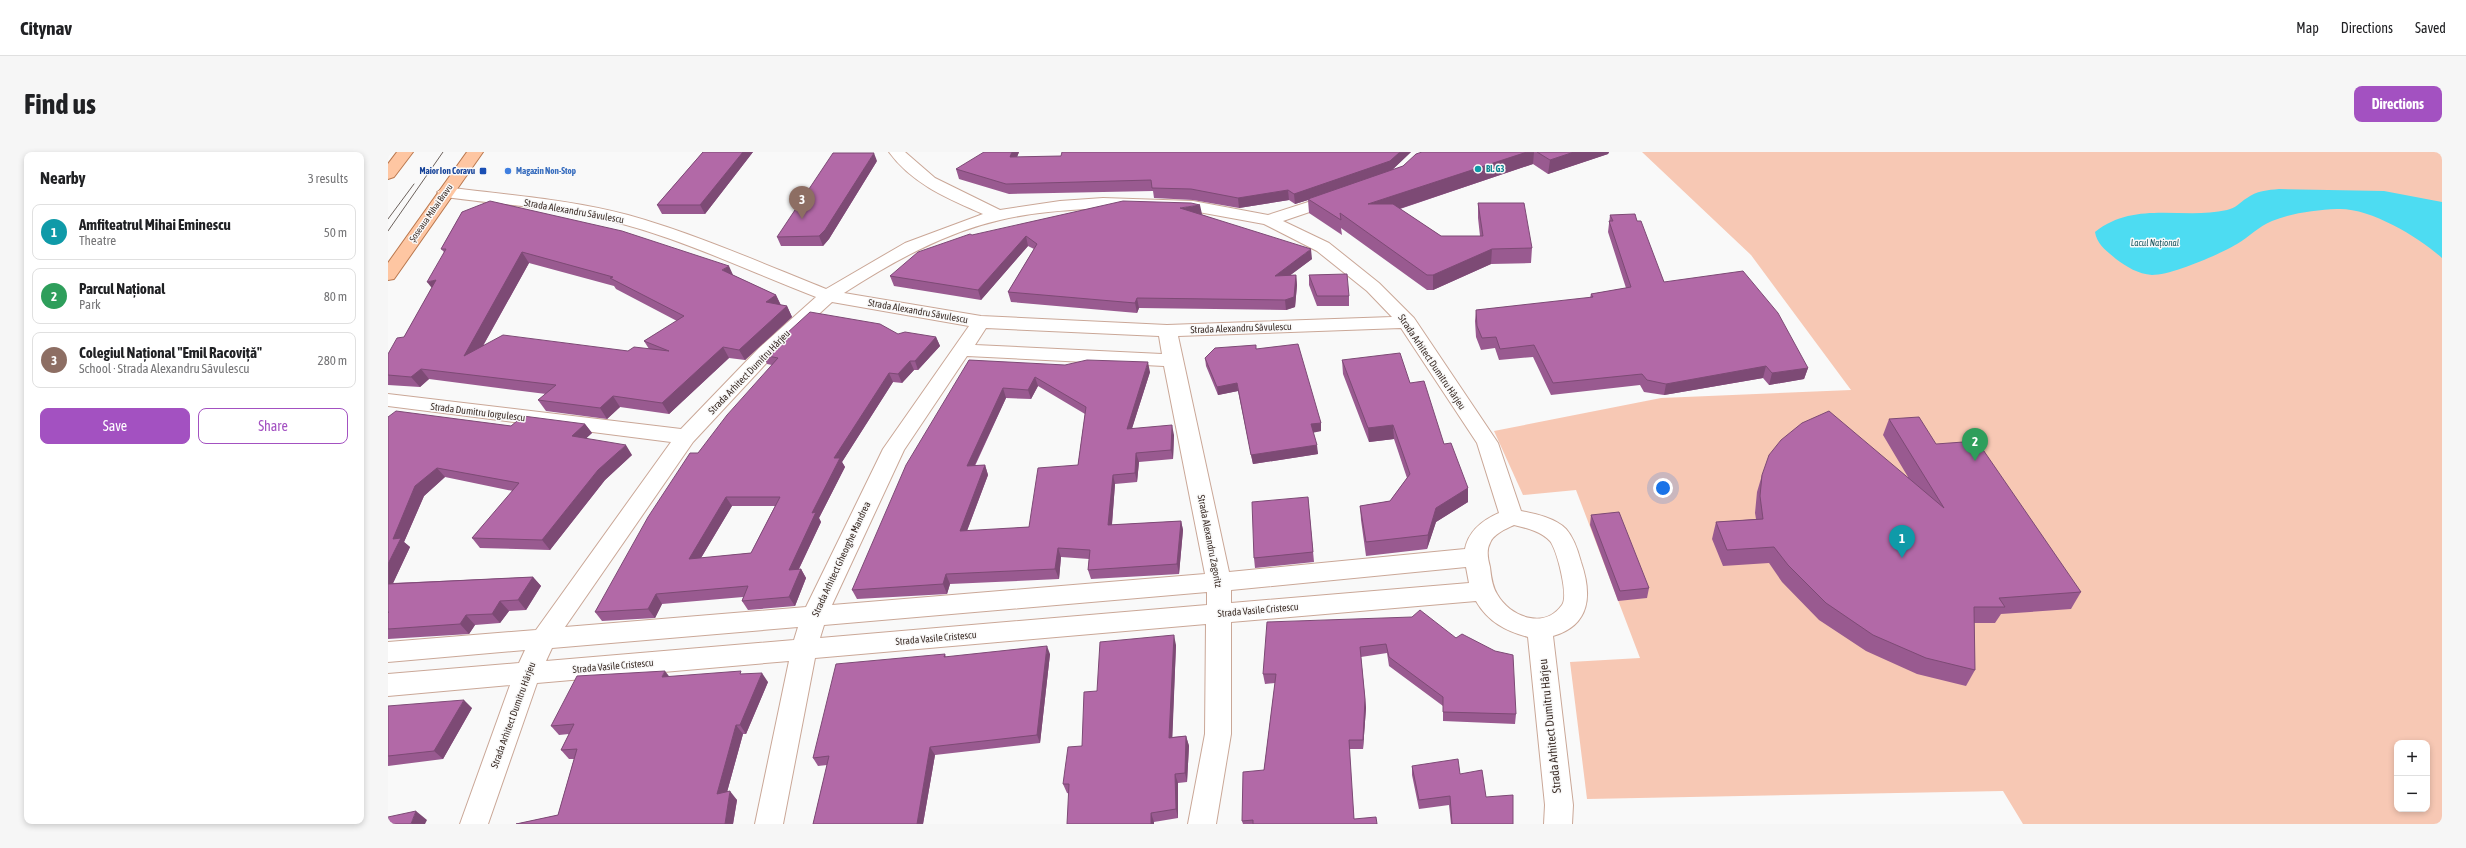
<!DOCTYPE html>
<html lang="en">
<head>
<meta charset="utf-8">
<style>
	body { margin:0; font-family:"Asap Condensed",sans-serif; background:#f6f6f6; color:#202124 }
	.controls { position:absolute; right:12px; bottom:12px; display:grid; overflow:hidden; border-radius:8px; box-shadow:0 2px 6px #0003 }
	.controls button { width:36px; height:36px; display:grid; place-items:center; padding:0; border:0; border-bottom:1px solid #e0e0e0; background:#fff; color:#202124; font:20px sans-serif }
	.you { position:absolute; left:1275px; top:336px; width:14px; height:14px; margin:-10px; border:3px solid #fff; border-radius:50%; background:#1a73e8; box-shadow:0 0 0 6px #1a73e833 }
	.badge { display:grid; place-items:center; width:26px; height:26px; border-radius:50%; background:#a351c1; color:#fff; font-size:13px; font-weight:700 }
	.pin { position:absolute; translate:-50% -33px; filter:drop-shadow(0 1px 2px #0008) }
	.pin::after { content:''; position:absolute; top:21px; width:14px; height:12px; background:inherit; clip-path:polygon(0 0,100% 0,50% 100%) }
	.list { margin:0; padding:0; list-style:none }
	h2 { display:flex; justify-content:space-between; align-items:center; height:52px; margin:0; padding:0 16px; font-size:17px }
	h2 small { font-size:13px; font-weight:400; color:#757577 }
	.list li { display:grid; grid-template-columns:26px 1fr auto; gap:12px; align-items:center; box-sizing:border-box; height:56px; margin:0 8px 8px; padding:0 8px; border:1px solid #e0e0e0; border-radius:8px }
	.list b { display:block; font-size:15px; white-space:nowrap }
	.list p { margin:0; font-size:13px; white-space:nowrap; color:#757577 }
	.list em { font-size:13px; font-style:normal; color:#757577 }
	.actions { display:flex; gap:8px; padding:12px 16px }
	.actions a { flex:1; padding:9px 0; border:1px solid #a351c1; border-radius:8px; text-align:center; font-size:14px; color:#a351c1 }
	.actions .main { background:#a351c1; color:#fff }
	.map { position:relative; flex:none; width:2054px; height:672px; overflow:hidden; border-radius:8px }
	header { display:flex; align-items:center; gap:24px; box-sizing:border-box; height:56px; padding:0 20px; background:#fff; border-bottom:1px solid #e0e0e0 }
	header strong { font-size:19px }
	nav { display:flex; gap:22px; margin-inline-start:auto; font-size:14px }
	.intro { display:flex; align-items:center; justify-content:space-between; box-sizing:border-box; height:96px; padding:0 24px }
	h1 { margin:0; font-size:28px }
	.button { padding:10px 18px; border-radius:8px; background:#a351c1; color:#fff; font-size:14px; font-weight:700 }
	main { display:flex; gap:24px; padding:0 24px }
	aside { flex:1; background:#fff; border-radius:8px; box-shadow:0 2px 6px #0003 }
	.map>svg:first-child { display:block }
</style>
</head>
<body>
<header>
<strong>Citynav</strong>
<nav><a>Map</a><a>Directions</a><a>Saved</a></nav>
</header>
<div class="intro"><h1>Find us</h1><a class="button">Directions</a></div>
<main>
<aside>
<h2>Nearby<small>3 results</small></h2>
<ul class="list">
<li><span class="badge" style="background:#0f9aa8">1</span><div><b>Amfiteatrul Mihai Eminescu</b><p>Theatre</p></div><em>50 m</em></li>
<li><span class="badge" style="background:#2e9e5b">2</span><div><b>Parcul Național</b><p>Park</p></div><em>80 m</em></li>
<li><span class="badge" style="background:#8d6e63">3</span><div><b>Colegiul Național &quot;Emil Racoviță&quot;</b><p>School · Strada Alexandru Săvulescu</p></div><em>280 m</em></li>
</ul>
<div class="actions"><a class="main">Save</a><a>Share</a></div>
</aside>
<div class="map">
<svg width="2054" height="672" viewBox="0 0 2054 672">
	<rect width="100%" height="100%" fill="#f9f9f9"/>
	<path fill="#f7c8b4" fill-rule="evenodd" d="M 1254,0 L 2054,0 L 2054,672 L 1635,672 L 1615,639 L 1199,647 L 1182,510 L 1252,506 L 1188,338 L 1135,343 L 1106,279 L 1273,246 L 1463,238 L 1363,103 ZM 2009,591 L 2039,591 L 2039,657 L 2009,657 Z"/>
	<path fill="#4ddcf2" d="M 1891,37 L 1996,39 L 2054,50 L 2054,106 C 2031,85 1981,55 1949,57 C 1928,58 1903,61 1884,69 C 1871,74 1861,85 1849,92 C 1830,103 1784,123 1764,123 C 1750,122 1739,115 1728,107 C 1719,99 1709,93 1707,80 C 1747,48 1795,68 1839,58 C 1848,56 1851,51 1859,46 C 1868,39 1880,38 1891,37 Z"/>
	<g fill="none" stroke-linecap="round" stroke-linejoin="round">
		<defs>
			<path id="minor" d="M 501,0 L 517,0 L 547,26 L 612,58 L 672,49 L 715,46 L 805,49 L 880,63 L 942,43 L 954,43 L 956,46 L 954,49 L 895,69 L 941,91 L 991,131 L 1026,166 L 1110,291 L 1133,359 C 1148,362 1167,366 1178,377 C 1186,386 1190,399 1193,410 C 1204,442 1203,473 1165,484 L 1185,653 L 1184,672 L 1156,672 L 1157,653 L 1140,485 C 1118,479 1100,470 1088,449 L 843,470 L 843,582 L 828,672 L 800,672 L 817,582 L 818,472 L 427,506 L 395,672 L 367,672 L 401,509 L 149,531 L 100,672 L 72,672 L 122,533 L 0,544 L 0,522 L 131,511 L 137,498 L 0,510 L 0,490 L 148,478 L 283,290 L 0,254 L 0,242 L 293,277 L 371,196 L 428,145 C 363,120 299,89 231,71 C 175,56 115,53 57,45 L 49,40 L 57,35 C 117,43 181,47 240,63 C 308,82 373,111 438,137 L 517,91 L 595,62 C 561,47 524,32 501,0 ZM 715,56 L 805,59 L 876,72 L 929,99 L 979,139 L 1004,165 L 779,173 L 593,164 L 456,141 C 504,110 556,81 612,68 C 645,60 681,58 715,56 ZM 444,150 L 581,174 L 495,297 L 418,455 L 177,475 L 305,290 L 385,204 ZM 598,176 L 771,184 L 774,202 L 587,193 ZM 1013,176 L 1089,291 L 1111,361 C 1095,368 1081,378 1077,397 L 841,420 L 790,184 ZM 579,204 L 776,214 L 817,422 L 444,453 L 516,298 ZM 1126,373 C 1138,376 1153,379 1162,389 C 1169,398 1181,444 1174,453 C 1156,478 1122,465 1109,442 C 1104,434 1103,424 1102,415 C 1100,408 1098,398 1102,391 C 1105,382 1118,377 1126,373 ZM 1078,415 L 1081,431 L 843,451 L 843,438 ZM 819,440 L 819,453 L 432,486 L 436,473 ZM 410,475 L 406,488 L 158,509 L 164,496 Z"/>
			<path id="major" d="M 9,0 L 25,0 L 6,25 L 0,27 L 0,12 Z
				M 79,0 L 95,0 L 6,127 L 0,128 L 0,111 Z"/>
		</defs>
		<use href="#minor" stroke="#caa797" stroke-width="2"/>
		<use href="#major" stroke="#ba784f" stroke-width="2"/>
		<use href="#minor" fill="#fff" fill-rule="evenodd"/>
		<use href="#major" fill="#fec6a2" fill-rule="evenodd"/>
		<path stroke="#6b615c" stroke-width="1" d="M 0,67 L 26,32
			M 0,79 L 55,0"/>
	</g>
	<path fill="#995a90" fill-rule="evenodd" d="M 315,0 L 365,0 L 317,62 L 274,62 L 269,53 Z
		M 631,0 L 629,5 L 1023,0 L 1004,18 L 1015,14 L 1034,0 L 1221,0 L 1220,2 L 1160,22 L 1145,12 L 1012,57 L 1053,84 L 1092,84 L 1090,66 L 1090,51 L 1144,96 L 1143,111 L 1103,112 L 1045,138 L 1039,138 L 953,76 L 954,83 L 921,61 L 920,48 L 907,52 L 901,48 L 851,56 L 805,48 L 766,46 L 765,39 L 621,42 L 571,27 L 568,17 Z
		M 489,9 L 441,87 L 435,94 L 393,94 L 389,85 Z
		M 74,60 L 345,123 L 388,143 L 393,153 L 399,154 L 404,165 L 357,208 L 341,206 L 281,262 L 232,255 L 219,267 L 158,259 L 150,248 L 158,242 L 41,227 L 32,235 L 0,233 L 0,202 L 16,185 L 44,136 L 56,100 L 53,97 ZM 141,111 L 226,134 L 228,137 L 289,169 L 256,189 L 261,197 L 240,199 L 95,194 Z
		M 813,62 L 924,107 L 902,123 L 908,123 L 909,133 L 907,155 L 898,158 L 751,156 L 749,161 L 623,150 L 620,140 L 646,97 L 640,94 L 593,148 L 506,134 L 502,124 L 584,83 L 814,62 Z
		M 1222,63 L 1249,69 L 1276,130 L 1420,216 L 1416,227 L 1381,233 L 1375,226 L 1276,243 L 1256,240 L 1252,233 L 1163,243 L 1145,205 L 1111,208 L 1107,196 L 1093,198 L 1088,185 L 1087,169 L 1088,158 L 1202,146 L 1203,142 L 1238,136 L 1220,80 Z
		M 921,123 L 961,144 L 961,154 L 929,154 L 921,133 Z
		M 510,182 L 548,185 L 552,194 L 530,218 L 526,218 L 514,231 L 505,230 L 454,310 L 457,315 L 431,366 L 433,370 L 411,417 L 413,417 L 418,426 L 407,454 L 360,458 L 354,449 L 355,445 L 274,452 L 267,466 L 214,469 L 207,460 L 310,301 L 384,213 L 379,212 L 375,203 ZM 344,354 L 387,354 L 363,401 L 313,406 Z
		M 868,197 L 933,271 L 933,279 L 925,280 L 930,302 L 865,312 L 850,239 L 830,243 L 818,214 L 817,206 Z
		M 581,208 L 762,220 L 744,276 L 786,283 L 785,307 L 751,310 L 749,330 L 727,332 L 724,373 L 793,369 L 795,378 L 791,422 L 703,427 L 700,418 L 701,407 L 673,405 L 671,427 L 562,432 L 559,442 L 469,447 L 464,438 ZM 650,234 L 697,262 L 690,313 L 641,375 L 579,379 L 600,323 L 597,313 L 587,314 L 618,246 L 643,247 Z
		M 954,208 L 1022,231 L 1080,336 L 1080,350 L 1048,370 L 1039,397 L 978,404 L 973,368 L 972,354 L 1002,349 L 1019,326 L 1006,287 L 981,290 L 955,222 Z
		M 0,265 L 123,274 L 197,272 L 204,281 L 198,286 L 244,303 L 217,328 L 162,398 L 92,396 L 84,386 L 125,339 L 57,325 L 36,344 L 16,390 L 22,395 L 5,431 L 145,425 L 153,434 L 138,458 L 121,459 L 112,471 L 87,473 L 81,482 L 0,487 Z
		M 1501,267 L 1548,292 L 1693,440 L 1683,457 L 1613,462 L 1607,471 L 1586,471 L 1587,518 L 1578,534 L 1529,522 L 1478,499 L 1431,468 L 1394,430 L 1381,411 L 1335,414 L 1324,387 L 1328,370 L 1368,367 L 1367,361 L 1369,340 L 1374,323 L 1520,325 L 1495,283 Z
		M 920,345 L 926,410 L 867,416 L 866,406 Z
		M 1203,363 L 1261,436 L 1259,446 L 1230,449 L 1202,373 Z
		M 1024,465 L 1128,562 L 1127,572 L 1055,569 L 1055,554 L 1001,514 L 999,501 L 973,505 L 978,556 L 975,597 L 961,597 L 966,667 L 989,672 L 855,672 L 854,669 L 876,618 L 887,531 L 877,532 L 875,522 Z
		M 788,493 L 784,585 L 798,584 L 801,594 L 799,630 L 790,631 L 790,666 L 766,670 L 679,641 L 675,632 L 694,594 L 709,539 Z
		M 557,502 L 558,505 L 662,502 L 652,591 L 547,603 L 535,672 L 425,672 L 439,613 L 430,614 L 425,606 Z
		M 354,522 L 380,530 L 358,582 L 355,582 L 339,640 L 349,648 L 345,672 L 128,672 L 170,663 L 186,607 L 181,607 L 173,598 L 181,582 L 171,583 L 163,574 L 281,525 Z
		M 0,554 L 84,556 L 55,607 L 0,614 Z
		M 1024,614 L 1098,645 L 1125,672 L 1063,672 L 1061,653 L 1031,657 L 1024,623 Z"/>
	<path fill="#7d4a75" d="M 355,0 L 365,0 L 317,62 L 312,53 Z
		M 624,0 L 631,0 L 625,15 L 622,5 Z
		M 1012,0 L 1023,0 L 1002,20 L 920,47 L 920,48 L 907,52 L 906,42 Z
		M 1139,0 L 1146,0 L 1145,12 L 981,67 L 980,52 Z
		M 1186,0 L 1221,0 L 1220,2 L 1160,22 L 1162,8 Z
		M 486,1 L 489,9 L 441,87 L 435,94 L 431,84 Z
		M 900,38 L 901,48 L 851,56 L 850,46 Z
		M 812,53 L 814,62 L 794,65 L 792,56 Z
		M 638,84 L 640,94 L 593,148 L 590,138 Z
		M 923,97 L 924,107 L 888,134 L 887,124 Z
		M 1104,97 L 1103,112 L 1045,138 L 1045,123 Z
		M 134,100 L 141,111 L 83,215 L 76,204 Z
		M 341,114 L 346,125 L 334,118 Z
		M 908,123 L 909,133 L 907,155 L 898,158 L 897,148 Z
		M 48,128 L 47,140 L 39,130 Z
		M 388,143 L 393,154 L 378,150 Z
		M 749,146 L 751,156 L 749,161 L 747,151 Z
		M 399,154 L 404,165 L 357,208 L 351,198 Z
		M 548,185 L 552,194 L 530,218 L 527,209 Z
		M 335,195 L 341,206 L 281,262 L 274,251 Z
		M 522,209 L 526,218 L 514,231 L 510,222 Z
		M 760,210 L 762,220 L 741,286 L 739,277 Z
		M 1378,214 L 1375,226 L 1276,243 L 1278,232 Z
		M 1420,216 L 1416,227 L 1381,233 L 1384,221 Z
		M 33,217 L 41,227 L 32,235 L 23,225 Z
		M 501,221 L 505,230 L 454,310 L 457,315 L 431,366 L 433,370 L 406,427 L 401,418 L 446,306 Z
		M 647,225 L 650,234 L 643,247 L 640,238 Z
		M 849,231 L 850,239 L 830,243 L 829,235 Z
		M 615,236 L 618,246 L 582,323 L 579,314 Z
		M 225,244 L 232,255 L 219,267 L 212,256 Z
		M 933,271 L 933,279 L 924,281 L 923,272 Z
		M 197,272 L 204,281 L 190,294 L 184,284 Z
		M 784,273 L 786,283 L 785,307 L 783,298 Z
		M 1005,273 L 1006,287 L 981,290 L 980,276 Z
		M 238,293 L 244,303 L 217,328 L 162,398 L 154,388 L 210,318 Z
		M 929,293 L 930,302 L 865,312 L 863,303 Z
		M 748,301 L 751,310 L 749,330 L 747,321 Z
		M 597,313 L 600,323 L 575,389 L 572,379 Z
		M 49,316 L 57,325 L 36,344 L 16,390 L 22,395 L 0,442 L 0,412 L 5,387 L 27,334 Z
		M 725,323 L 727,332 L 723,383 L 720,373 Z
		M 1080,336 L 1080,350 L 1048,370 L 1039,397 L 1040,383 L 1048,356 Z
		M 338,345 L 344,354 L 307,416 L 301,407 Z
		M 793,369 L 795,378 L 791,422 L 789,412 Z
		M 670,396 L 673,405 L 671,427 L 667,417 Z
		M 413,417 L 418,426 L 407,454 L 401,445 Z
		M 558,422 L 562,432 L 559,442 L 555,432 Z
		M 145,425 L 153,434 L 138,458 L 130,448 Z
		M 268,442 L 274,452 L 267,466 L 260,457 Z
		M 112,449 L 121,459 L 112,471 L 104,462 Z
		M 78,463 L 87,473 L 81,482 L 72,472 Z
		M 786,483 L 788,493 L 784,595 L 781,586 Z
		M 659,494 L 662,502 L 652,591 L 649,583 Z
		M 277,519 L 284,528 L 274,525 Z
		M 374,521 L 380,530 L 358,582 L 352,573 Z
		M 977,547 L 978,556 L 975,597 L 975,588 Z
		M 76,548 L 84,556 L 55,607 L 46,599 Z
		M 348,573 L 355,582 L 336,651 L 329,642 Z
		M 798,584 L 801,594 L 799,630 L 797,621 Z
		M 542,595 L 547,603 L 535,672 L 529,672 Z
		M 787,622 L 790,631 L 790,666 L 788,657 Z
		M 342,639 L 349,648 L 345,672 L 337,672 Z
		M 28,659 L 39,668 L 37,672 L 23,672 Z
		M 763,661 L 766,670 L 766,672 L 763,672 Z"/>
	<path fill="#b269a7" stroke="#7d4a75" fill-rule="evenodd" d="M 315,0 L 355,0 L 312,53 L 269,53 Z
		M 596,0 L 624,0 L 622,5 L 673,4 L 674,0 L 1012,0 L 1002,9 L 906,42 L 900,38 L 850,46 L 803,37 L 764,36 L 763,28 L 618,32 L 568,17 Z
		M 1034,0 L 1139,0 L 980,52 L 1005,52 L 1053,84 L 1095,84 L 1090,51 L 1136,51 L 1144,96 L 1104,97 L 1045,123 L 1039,123 L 952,61 L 953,68 L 920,47 L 1015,14 L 1028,2 Z
		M 1149,0 L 1186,0 L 1162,8 Z
		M 445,1 L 486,1 L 437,78 L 431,84 L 389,85 Z
		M 102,49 L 234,79 L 341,114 L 334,118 L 388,143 L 378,150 L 399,154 L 351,198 L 335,195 L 274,251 L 225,244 L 212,256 L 150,248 L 168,233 L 33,217 L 23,225 L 0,223 L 0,202 L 9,186 L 16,185 L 48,128 L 39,130 L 58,97 L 53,97 L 74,60 ZM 134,100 L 225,125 L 222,126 L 296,164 L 256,189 L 281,199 L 246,195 L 240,199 L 115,183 L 76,204 Z
		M 735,49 L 803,51 L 812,53 L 792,56 L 923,97 L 887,124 L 908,123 L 906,145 L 897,148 L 749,146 L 747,151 L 620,140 L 649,92 L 638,84 L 590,138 L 502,124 L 530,100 L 582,82 L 584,83 Z
		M 1247,62 L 1249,69 L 1253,69 L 1276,130 L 1355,119 L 1390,161 L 1420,216 L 1384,221 L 1378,214 L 1278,232 L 1259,228 L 1254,222 L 1165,231 L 1146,193 L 1112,197 L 1108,185 L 1094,186 L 1089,174 L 1088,158 L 1205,145 L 1203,142 L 1243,135 L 1221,69 L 1225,69 L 1222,63 Z
		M 959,122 L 961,144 L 929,144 L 921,123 Z
		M 422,160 L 492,172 L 510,182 L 517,180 L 548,185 L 527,209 L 522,209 L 510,222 L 501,221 L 446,306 L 452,306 L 424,361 L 428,360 L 401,418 L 413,417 L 401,445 L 354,449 L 360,434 L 268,442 L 260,457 L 207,460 L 260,365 L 302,301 L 310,301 L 339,263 L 390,206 L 375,203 ZM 338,345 L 392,345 L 363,401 L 301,407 Z
		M 910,192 L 933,271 L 923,272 L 929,293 L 863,303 L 849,231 L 829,235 L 817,206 L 827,196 L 868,193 L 868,197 Z
		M 1012,201 L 1022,231 L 1036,229 L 1056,292 L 1063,291 L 1080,336 L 1048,356 L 1040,383 L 978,390 L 972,354 L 1002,349 L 1022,322 L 1005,273 L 980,276 L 954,208 Z
		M 581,208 L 677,213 L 699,208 L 760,210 L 739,277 L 784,273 L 783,298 L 748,301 L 747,321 L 725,323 L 720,373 L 793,369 L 789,412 L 700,418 L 702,398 L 670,396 L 667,417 L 558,422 L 555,432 L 464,438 L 518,313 ZM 647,225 L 698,255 L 690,313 L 650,316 L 641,375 L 572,379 L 597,313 L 579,314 L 615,236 L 640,238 Z
		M 8,259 L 123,274 L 135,264 L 197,272 L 184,284 L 238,293 L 210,318 L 154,388 L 84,386 L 131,331 L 49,316 L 27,334 L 5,387 L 13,386 L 0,412 L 0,265 Z
		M 1441,259 L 1556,356 L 1501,267 L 1531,265 L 1548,292 L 1589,289 L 1693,440 L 1611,446 L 1617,455 L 1586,455 L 1587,518 L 1538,506 L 1485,483 L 1438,451 L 1400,413 L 1386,395 L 1339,398 L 1328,370 L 1375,367 L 1372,344 L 1374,323 L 1381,303 L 1393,288 L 1414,271 Z
		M 920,345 L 925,400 L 866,406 L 864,350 Z
		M 1231,360 L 1261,436 L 1232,439 L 1203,363 Z
		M 145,425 L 130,448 L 112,449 L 104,462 L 78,463 L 72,472 L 0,477 L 0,461 L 1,460 L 0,460 L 0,432 Z
		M 1032,458 L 1068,486 L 1074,482 L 1107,499 L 1125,503 L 1128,562 L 1055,560 L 1055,545 L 1001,505 L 998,492 L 972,495 L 977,547 L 975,588 L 961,588 L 966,667 L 988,665 L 989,672 L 865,672 L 865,668 L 854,669 L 855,620 L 876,618 L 888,522 L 875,522 L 879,470 L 1024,465 Z
		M 786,483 L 781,586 L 798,584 L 797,621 L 787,622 L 788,657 L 763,661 L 763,672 L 679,672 L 681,632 L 675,632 L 680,595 L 694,594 L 696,540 L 709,539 L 712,490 Z
		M 659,494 L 649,583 L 542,595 L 529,672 L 425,672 L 441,604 L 425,606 L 448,512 L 557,502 L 556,505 Z
		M 277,519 L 274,525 L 353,519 L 352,522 L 374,521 L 352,573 L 348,573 L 329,642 L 342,639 L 337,672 L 128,672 L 170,663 L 189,597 L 173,598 L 186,572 L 163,574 L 189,524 Z
		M 76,548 L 46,599 L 0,604 L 0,554 Z
		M 1070,607 L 1072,622 L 1094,618 L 1098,645 L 1125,643 L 1125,672 L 1064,672 L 1062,644 L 1031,648 L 1024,614 Z
		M 28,659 L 23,672 L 0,672 L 0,665 Z"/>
	<circle fill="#0f9aa8" stroke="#f9f9f9" stroke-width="1.5" cx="1090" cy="17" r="4"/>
	<rect fill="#1a4fb4" stroke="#f9f9f9" stroke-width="1.5" x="91" y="15" width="8" height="8" rx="2"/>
	<circle fill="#3f7fe0" stroke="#f9f9f9" stroke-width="1.5" cx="120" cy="19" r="4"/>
	<g text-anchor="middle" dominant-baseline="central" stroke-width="3" stroke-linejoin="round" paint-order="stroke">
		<g font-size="9" font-weight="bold" fill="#0d838f" stroke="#f9f9f9" text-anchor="start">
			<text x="1098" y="17">Bl. G3</text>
		</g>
		<g font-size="9" font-weight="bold" fill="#164399" stroke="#f9f9f9" text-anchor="end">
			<text x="87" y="19">Maior Ion Coravu</text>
		</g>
		<g font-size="9" font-weight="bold" fill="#366cbe" stroke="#f9f9f9" text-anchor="start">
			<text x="128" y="19">Magazin Non-Stop</text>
		</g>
		<g font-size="9" fill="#3d2f29" stroke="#f9f9f9">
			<text transform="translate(43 61) rotate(-55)">Șoseaua Mihai Bravu</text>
		</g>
		<g font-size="9" font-style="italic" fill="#1b565f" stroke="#f9f9f9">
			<text x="1767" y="91">Lacul Național</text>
		</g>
		<g font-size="10" fill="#3d2f29" stroke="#f9f9f9">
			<text transform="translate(186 59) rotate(10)">Strada Alexandru Săvulescu</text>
			<text transform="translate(530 159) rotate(10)">Strada Alexandru Săvulescu</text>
			<text transform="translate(853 176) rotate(-2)">Strada Alexandru Săvulescu</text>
			<text transform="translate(1044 210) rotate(56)">Strada Arhitect Dumitru Hârjeu</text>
			<text transform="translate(361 220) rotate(-46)">Strada Arhitect Dumitru Hârjeu</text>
			<text transform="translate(90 260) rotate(7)">Strada Dumitru Iorgulescu</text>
			<text transform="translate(822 389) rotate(79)">Strada Alexandru Zagoritz</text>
			<text transform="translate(453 407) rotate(-65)">Strada Arhitect Gheorghe Mandrea</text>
			<text transform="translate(870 458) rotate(-5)">Strada Vasile Cristescu</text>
			<text transform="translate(548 486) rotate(-5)">Strada Vasile Cristescu</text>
			<text transform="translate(225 514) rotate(-5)">Strada Vasile Cristescu</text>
			<text transform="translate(125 563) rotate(-70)">Strada Arhitect Dumitru Hârjeu</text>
		</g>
		<g font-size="12" fill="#3d2f29" stroke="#f9f9f9">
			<text transform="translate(1162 574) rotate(-96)">Strada Arhitect Dumitru Hârjeu</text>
		</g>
	</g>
</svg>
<div class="controls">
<button>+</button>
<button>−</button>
</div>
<div class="you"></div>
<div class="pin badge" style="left:1514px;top:406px;background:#0f9aa8">1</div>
<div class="pin badge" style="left:1587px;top:309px;background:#2e9e5b">2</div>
<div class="pin badge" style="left:414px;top:67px;background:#8d6e63">3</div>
</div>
</main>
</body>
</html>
